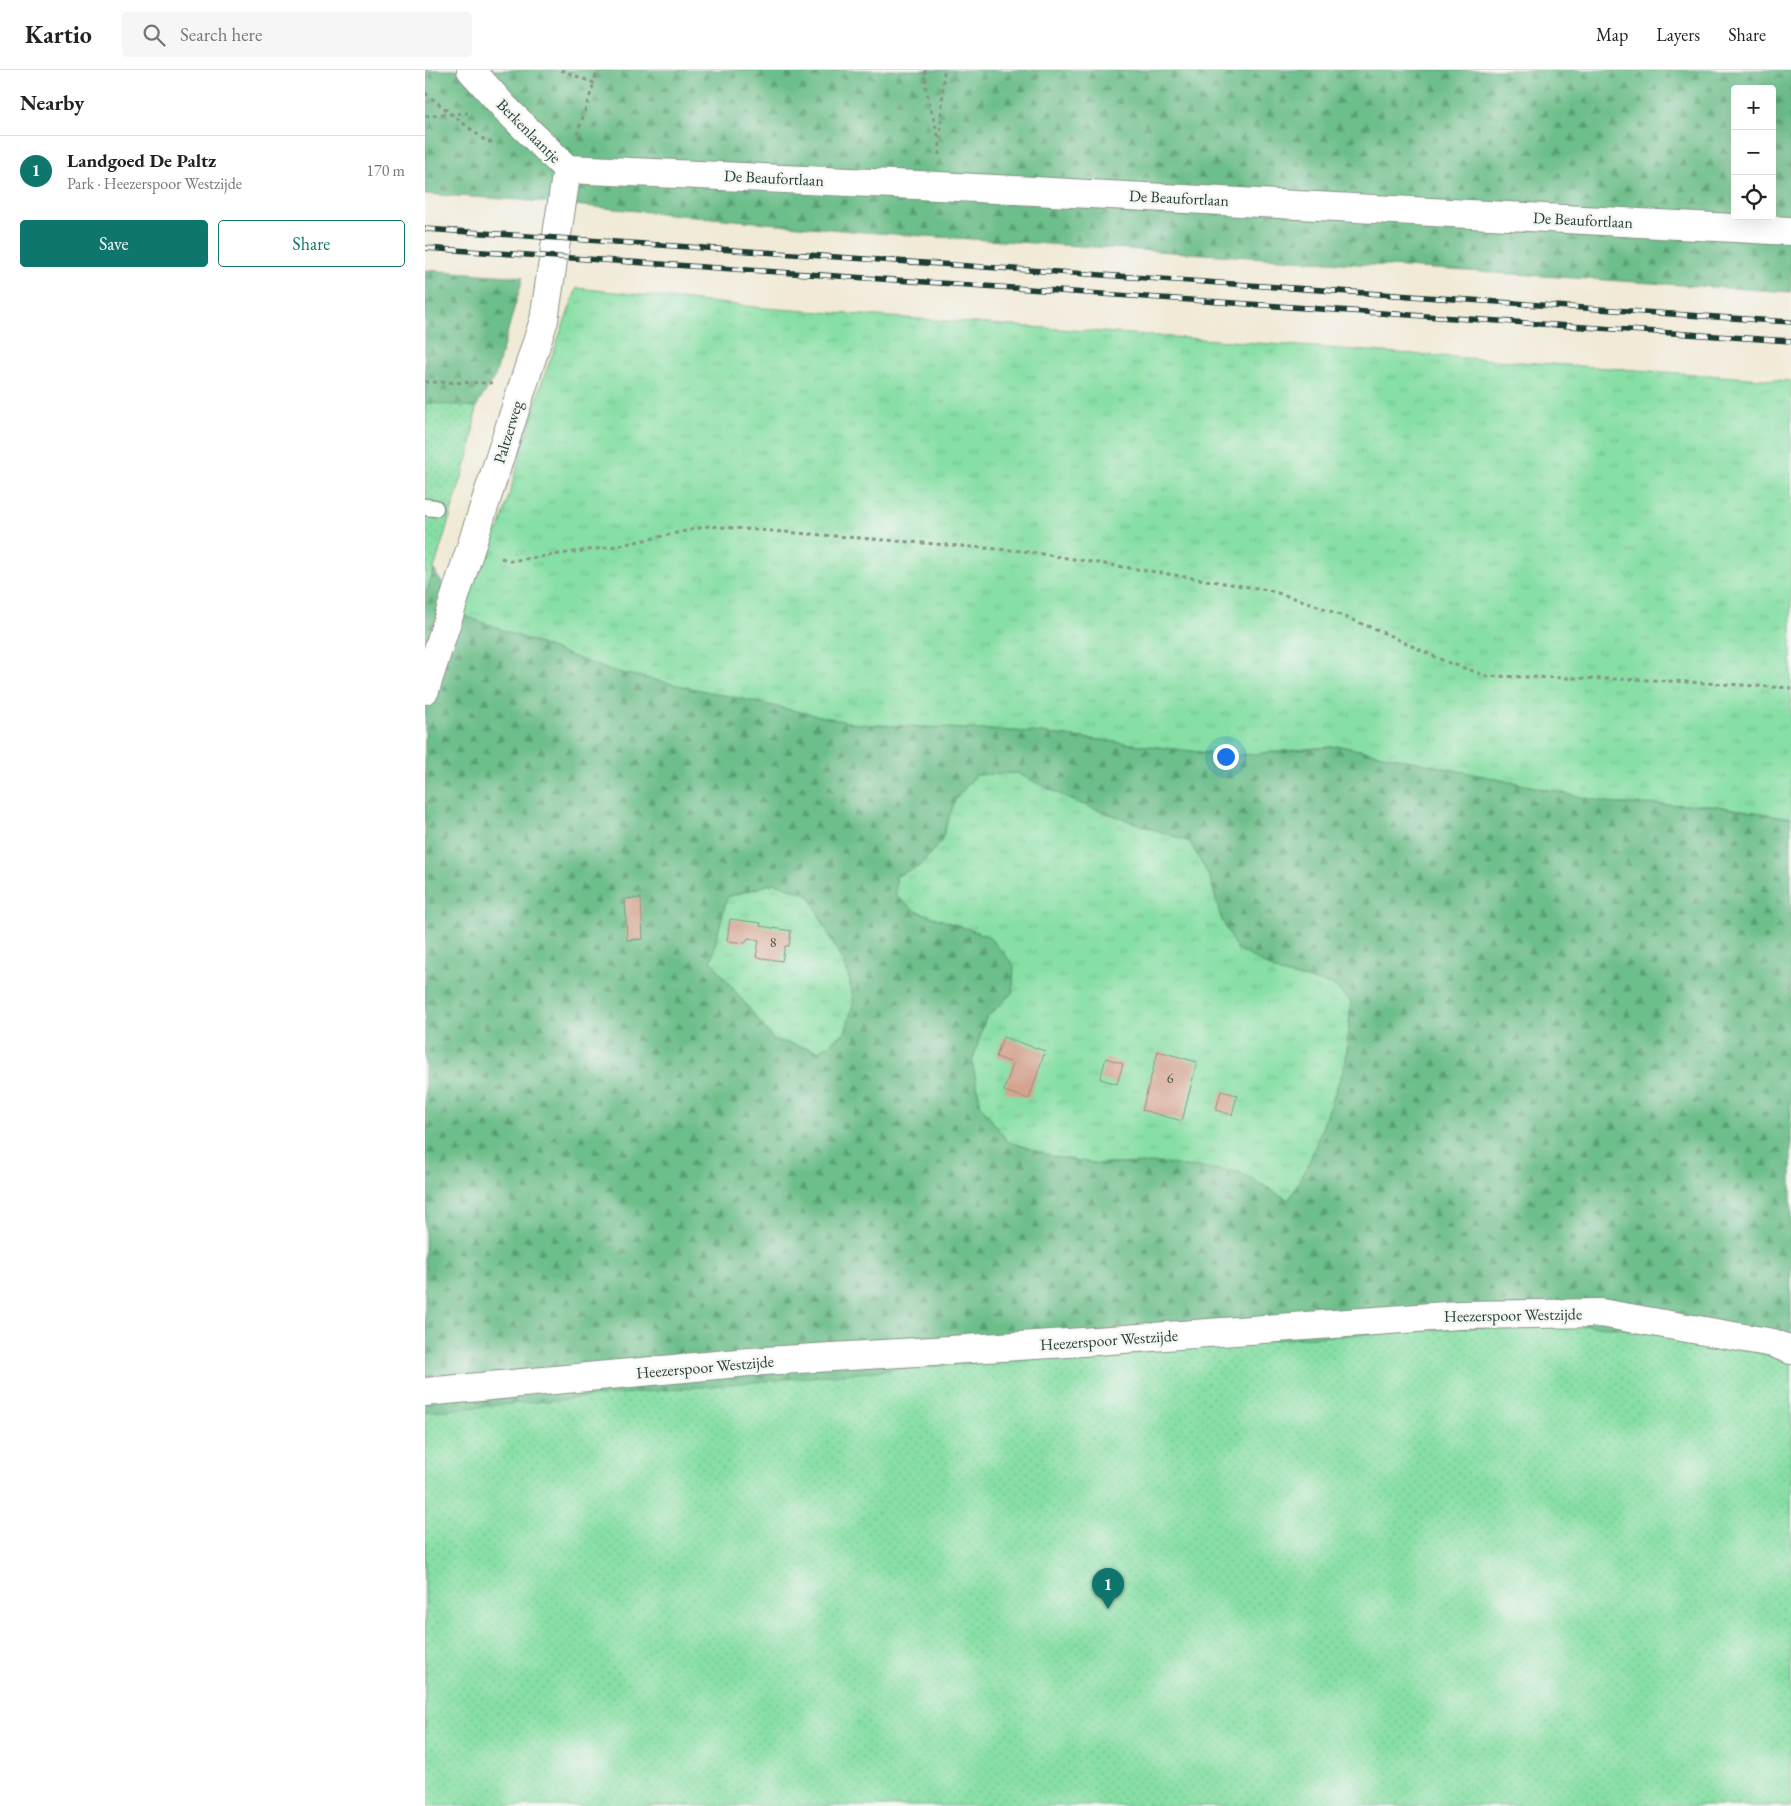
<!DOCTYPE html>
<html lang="en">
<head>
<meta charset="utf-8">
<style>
	body { margin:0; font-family:"EB Garamond",serif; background:#f6f6f6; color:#222 }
	.controls { position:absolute; right:15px; top:15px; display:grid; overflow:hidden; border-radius:5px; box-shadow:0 5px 20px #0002 }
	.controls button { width:45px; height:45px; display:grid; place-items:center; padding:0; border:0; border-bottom:1px solid #e0e0e0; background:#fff; color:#222; font:25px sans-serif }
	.you { position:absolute; left:800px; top:686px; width:18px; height:18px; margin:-12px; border:4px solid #fff; border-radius:50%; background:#1a73e8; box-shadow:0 0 0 8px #1a73e833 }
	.badge { display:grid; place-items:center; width:32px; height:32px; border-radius:50%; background:#0f766e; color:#fff; font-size:16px; font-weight:700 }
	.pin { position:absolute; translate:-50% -41px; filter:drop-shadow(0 1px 2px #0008) }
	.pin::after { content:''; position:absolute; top:26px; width:18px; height:15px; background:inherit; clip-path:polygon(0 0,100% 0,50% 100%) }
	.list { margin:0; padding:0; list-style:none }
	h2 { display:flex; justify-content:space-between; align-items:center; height:65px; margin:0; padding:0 20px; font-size:21px }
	h2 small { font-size:16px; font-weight:400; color:#767676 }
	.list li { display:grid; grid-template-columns:32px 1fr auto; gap:15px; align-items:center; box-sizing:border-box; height:70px; padding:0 20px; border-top:1px solid #e0e0e0 }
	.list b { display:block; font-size:19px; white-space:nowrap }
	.list p { margin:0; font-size:16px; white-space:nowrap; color:#767676 }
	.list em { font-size:16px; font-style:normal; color:#767676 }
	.actions { display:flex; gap:10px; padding:15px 20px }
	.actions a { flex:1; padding:11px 0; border:1px solid #0f766e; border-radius:5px; text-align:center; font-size:18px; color:#0f766e }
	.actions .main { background:#0f766e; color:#fff }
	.icon { flex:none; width:28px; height:28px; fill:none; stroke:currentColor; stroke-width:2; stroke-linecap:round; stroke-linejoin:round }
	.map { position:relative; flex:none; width:1366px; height:1736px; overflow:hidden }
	header { display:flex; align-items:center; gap:30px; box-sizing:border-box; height:70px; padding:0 25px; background:#fff; border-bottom:1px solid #e0e0e0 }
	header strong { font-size:24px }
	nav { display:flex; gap:28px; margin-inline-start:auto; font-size:18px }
	.search { width:350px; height:45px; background:#f6f6f6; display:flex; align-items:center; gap:12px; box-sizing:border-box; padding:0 18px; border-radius:5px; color:#767676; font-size:19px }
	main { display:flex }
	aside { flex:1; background:#fff }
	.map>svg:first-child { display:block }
</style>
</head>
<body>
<header>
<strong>Kartio</strong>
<div class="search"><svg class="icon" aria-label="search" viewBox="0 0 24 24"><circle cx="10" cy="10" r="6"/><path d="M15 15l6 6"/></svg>Search here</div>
<nav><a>Map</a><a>Layers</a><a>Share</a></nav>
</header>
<main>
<aside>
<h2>Nearby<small></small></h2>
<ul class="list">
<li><span class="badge">1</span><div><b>Landgoed De Paltz</b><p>Park · Heezerspoor Westzijde</p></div><em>170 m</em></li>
</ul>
<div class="actions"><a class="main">Save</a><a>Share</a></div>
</aside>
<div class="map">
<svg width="1366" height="1736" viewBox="0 0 1366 1736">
	<defs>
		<pattern id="grass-tufts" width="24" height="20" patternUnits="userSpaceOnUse" patternTransform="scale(1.25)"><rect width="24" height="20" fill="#86dfa4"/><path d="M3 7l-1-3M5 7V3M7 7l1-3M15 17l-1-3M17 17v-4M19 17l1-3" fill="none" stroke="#73c08e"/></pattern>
		<pattern id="forest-firs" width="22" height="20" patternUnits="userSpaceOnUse" patternTransform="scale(1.25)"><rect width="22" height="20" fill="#6cbe8a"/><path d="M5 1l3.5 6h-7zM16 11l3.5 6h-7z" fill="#589c72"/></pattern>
		<pattern id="park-dots" width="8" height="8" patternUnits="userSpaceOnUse" patternTransform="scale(1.25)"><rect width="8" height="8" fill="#86dfa4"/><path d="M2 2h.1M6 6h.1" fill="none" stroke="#73c08e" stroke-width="1.8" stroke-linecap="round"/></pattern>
	</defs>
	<rect width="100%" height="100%" fill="#f6f6f2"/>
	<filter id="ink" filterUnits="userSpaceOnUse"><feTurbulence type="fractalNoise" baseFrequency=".02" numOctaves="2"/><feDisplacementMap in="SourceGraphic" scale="10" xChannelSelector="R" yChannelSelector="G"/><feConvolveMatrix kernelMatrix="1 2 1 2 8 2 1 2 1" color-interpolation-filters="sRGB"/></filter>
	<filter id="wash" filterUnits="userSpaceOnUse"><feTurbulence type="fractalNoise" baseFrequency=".0096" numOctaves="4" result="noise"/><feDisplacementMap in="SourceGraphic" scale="20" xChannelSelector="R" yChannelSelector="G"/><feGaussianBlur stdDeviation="1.12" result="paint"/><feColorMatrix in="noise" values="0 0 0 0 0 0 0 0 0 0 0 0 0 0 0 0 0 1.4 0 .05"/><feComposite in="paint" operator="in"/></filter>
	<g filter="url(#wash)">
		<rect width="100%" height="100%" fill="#f1ead7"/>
		<path fill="url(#grass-tufts)" stroke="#528e6c" d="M 152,218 L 339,238 L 1366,311 L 1366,748 L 1285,735 L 1190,734 L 915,676 L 808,686 L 607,662 L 431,654 L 183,600 L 35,544 L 68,462 L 74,460 L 116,315 Z
			M 592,703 L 651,732 L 765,772 L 785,808 L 796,848 L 855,903 L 908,915 L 926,932 L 921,993 L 884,1093 L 864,1130 L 814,1102 L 674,1094 L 630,1087 L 582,1072 L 556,1036 L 547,992 L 560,950 L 588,922 L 563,866 L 491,841 L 470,826 L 470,806 L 495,796 L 516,771 L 530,730 L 551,705 Z
			M 350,813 L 385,825 L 423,903 L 429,932 L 420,962 L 395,981 L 349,970 L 286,891 L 302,827 Z"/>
		<path fill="url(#forest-firs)" stroke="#467e5f" fill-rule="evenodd" d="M 0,0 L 1366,0 L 1366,222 L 438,162 L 95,130 L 0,124 ZM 1310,19 L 1347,19 L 1347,146 L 1310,146 Z
			M 0,200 L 98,207 L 70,306 L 51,337 L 45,381 L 0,379 Z
			M 9,500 L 35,544 L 183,600 L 431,654 L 607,662 L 808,686 L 915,676 L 1190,734 L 1285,735 L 1366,748 L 1366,1479 L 0,1736 L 0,528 ZM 592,703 L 651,732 L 765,772 L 785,808 L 796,848 L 811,878 L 855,903 L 908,915 L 926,932 L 921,993 L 884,1093 L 864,1130 L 814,1102 L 734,1093 L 674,1094 L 630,1087 L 582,1071 L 556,1036 L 547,992 L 560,950 L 588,922 L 589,895 L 563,866 L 491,841 L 471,826 L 471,806 L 495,796 L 516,771 L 530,730 L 551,705 ZM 350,813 L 384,825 L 423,903 L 429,932 L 420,962 L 395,981 L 349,970 L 286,891 L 302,827 Z"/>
		<path fill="url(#park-dots)" stroke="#528e6c" d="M 0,333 L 51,337 L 45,381 L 0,528 Z
			M 1136,1253 L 1212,1260 L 1279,1270 L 1366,1291 L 1366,1736 L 0,1736 L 0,1342 C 378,1308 756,1271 1136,1253 Z"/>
		<g id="blocks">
			<path fill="#d4a491" d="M 216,828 L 218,869 L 202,870 L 200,829 Z
				M 305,849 L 336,853 L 335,856 L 366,861 L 364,876 L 360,876 L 357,891 L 331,887 L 334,870 L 323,868 L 320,873 L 302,871 Z
				M 578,967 L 620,981 L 604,1029 L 579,1021 L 588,993 L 571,987 Z
				M 733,981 L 772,992 L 757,1051 L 717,1040 Z
				M 681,988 L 698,994 L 692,1014 L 675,1009 Z
				M 796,1021 L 812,1025 L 807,1045 L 791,1040 Z"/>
		</g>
	</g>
	<g filter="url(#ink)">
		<use href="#blocks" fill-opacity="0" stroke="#889486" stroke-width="1"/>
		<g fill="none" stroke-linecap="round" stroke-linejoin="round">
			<defs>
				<path id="lane" d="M 0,437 L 10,438"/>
				<path id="street" d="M 46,0 L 81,39 L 142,99
					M 142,99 L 513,116 L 1366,161
					M 0,620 L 119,250 L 142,99
					M 0,1322 L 324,1292 L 643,1273 L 1034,1245 L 1176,1243 L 1348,1273 L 1366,1280"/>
			</defs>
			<use href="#lane" stroke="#889486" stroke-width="19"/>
			<use href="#street" stroke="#889486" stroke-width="30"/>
			<path stroke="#889486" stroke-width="3" stroke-dasharray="4 4" stroke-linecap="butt" d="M 136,0 L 169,13 L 172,0
				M 500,0 L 501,19 L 513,66
				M 0,23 L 62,72 L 69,72
				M 0,46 L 43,43
				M 152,65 L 169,13
				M 514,85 L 519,0
				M 0,312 L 67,313
				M 76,488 L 85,491 L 192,476 L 284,456 L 598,481 L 843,520 L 885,533 L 955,561 L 1019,591 L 1062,606 L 1228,610 L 1366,618"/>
			<use href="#lane" stroke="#fff" stroke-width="16"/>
			<use href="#street" stroke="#fff" stroke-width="28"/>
			<defs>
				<path id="rail" d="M 0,159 L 1366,252
					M 0,178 L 1366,271"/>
			</defs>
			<use href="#rail" stroke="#1f3d34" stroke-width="5.5"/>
			<use href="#rail" stroke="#f6f6f2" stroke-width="4" stroke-dasharray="11" stroke-linecap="butt"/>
		</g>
	</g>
	<g text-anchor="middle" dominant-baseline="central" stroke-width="5" stroke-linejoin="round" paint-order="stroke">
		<g font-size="14" fill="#4c574b">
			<text x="348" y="872">8</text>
			<text x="745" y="1008">6</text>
		</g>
		<g font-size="16" fill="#1f3d34" stroke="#f6f6f2">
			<text transform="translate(104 61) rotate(45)">Berkenlaantje</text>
			<text transform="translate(349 108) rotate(3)">De Beaufortlaan</text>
			<text transform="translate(754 128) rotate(3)">De Beaufortlaan</text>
			<text transform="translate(1158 150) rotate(3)">De Beaufortlaan</text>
			<text transform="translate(83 362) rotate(-73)">Paltzerweg</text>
			<text transform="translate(1088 1245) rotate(-1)">Heezerspoor Westzijde</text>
			<text transform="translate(684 1270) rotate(-4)">Heezerspoor Westzijde</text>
			<text transform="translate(280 1297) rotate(-5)">Heezerspoor Westzijde</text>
		</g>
	</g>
</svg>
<div class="controls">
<button>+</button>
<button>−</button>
<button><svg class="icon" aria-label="locate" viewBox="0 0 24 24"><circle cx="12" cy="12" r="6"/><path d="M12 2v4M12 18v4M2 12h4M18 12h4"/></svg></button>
</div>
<div class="you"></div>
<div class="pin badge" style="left:683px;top:1539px">1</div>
</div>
</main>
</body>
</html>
